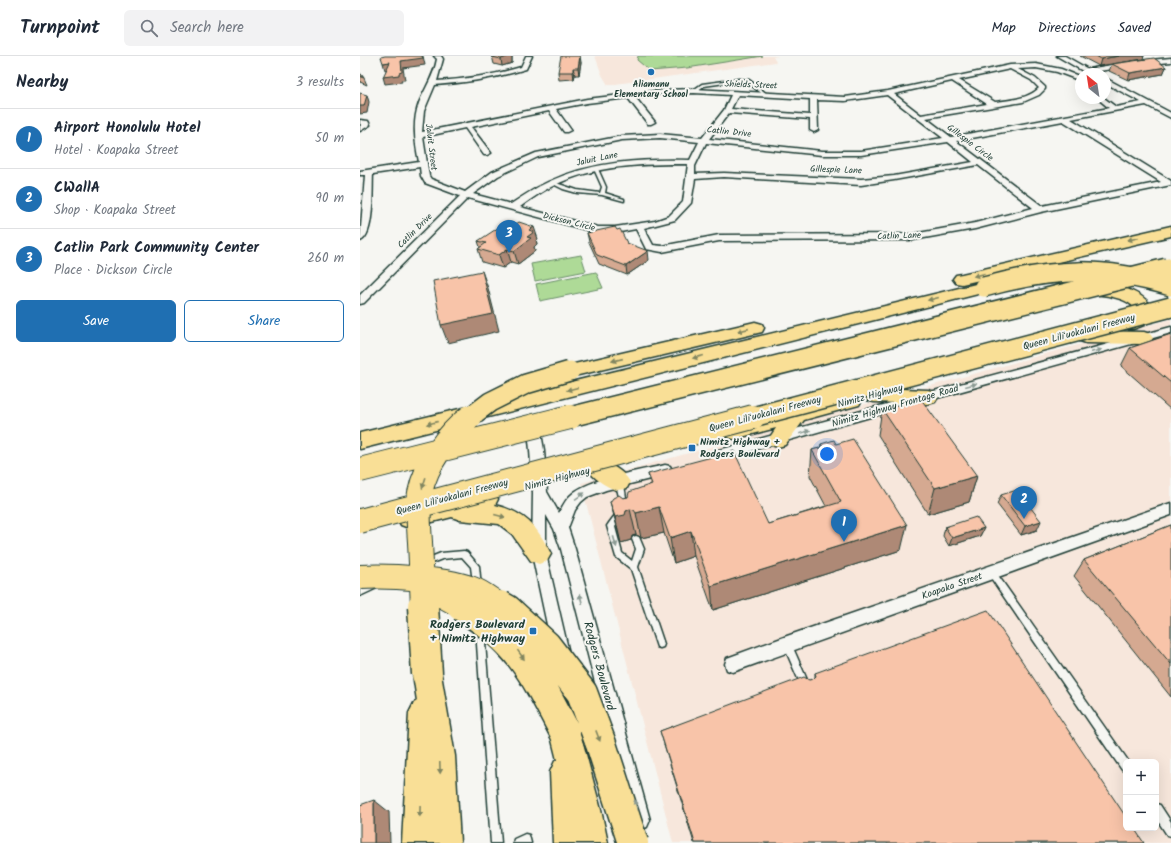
<!DOCTYPE html>
<html lang="en">
<head>
<meta charset="utf-8">
<style>
	body { margin:0; font-family:Kalam,sans-serif; background:#f2f2f3; color:#1f2937 }
	.controls { position:absolute; right:12px; bottom:12px; display:grid; overflow:hidden; border-radius:6px; box-shadow:0 4px 16px #0002 }
	.controls button { width:36px; height:36px; display:grid; place-items:center; padding:0; border:0; border-bottom:1px solid #e0e1e3; background:#fff; color:#1f2937; font:20px sans-serif }
	.compass { position:absolute; left:715px; top:12px; width:36px; height:36px; border-radius:50%; background:#fff; box-shadow:0 4px 16px #0002; rotate:330deg }
	.you { position:absolute; left:467px; top:398px; width:14px; height:14px; margin:-10px; border:3px solid #fff; border-radius:50%; background:#1a73e8; box-shadow:0 0 0 6px #1a73e833 }
	.badge { display:grid; place-items:center; width:26px; height:26px; border-radius:50%; background:#1f6fb2; color:#fff; font-size:13px; font-weight:700 }
	.pin { position:absolute; translate:-50% -33px; filter:drop-shadow(0 1px 2px #0008) }
	.pin::after { content:''; position:absolute; top:21px; width:14px; height:12px; background:inherit; clip-path:polygon(0 0,100% 0,50% 100%) }
	.list { margin:0; padding:0; list-style:none }
	h2 { display:flex; justify-content:space-between; align-items:center; height:52px; margin:0; padding:0 16px; font-size:17px }
	h2 small { font-size:13px; font-weight:400; color:#747a83 }
	.list li { display:grid; grid-template-columns:26px 1fr auto; gap:12px; align-items:center; box-sizing:border-box; height:60px; padding:0 16px; border-top:1px solid #e0e1e3 }
	.list b { display:block; font-size:15px; white-space:nowrap }
	.list p { margin:0; font-size:13px; white-space:nowrap; color:#747a83 }
	.list em { font-size:13px; font-style:normal; color:#747a83 }
	.actions { display:flex; gap:8px; padding:12px 16px }
	.actions a { flex:1; padding:9px 0; border:1px solid #1f6fb2; border-radius:6px; text-align:center; font-size:14px; color:#1f6fb2 }
	.actions .main { background:#1f6fb2; color:#fff }
	.icon { flex:none; width:22px; height:22px; fill:none; stroke:currentColor; stroke-width:2; stroke-linecap:round; stroke-linejoin:round }
	.map { position:relative; flex:none; width:811px; height:787px; overflow:hidden }
	header { display:flex; align-items:center; gap:24px; box-sizing:border-box; height:56px; padding:0 20px; background:#fff; border-bottom:1px solid #e0e1e3 }
	header strong { font-size:19px }
	nav { display:flex; gap:22px; margin-inline-start:auto; font-size:14px }
	.search { width:280px; height:36px; background:#f2f2f3; display:flex; align-items:center; gap:10px; box-sizing:border-box; padding:0 14px; border-radius:6px; color:#747a83; font-size:15px }
	main { display:flex }
	aside { flex:1; background:#fff }
	.map>svg:first-child { display:block }
</style>
</head>
<body>
<header>
<strong>Turnpoint</strong>
<div class="search"><svg class="icon" aria-label="search" viewBox="0 0 24 24"><circle cx="10" cy="10" r="6"/><path d="M15 15l6 6"/></svg>Search here</div>
<nav><a>Map</a><a>Directions</a><a>Saved</a></nav>
</header>
<main>
<aside>
<h2>Nearby<small>3 results</small></h2>
<ul class="list">
<li><span class="badge">1</span><div><b>Airport Honolulu Hotel</b><p>Hotel · Koapaka Street</p></div><em>50 m</em></li>
<li><span class="badge">2</span><div><b>CWallA</b><p>Shop · Koapaka Street</p></div><em>90 m</em></li>
<li><span class="badge">3</span><div><b>Catlin Park Community Center</b><p>Place · Dickson Circle</p></div><em>260 m</em></li>
</ul>
<div class="actions"><a class="main">Save</a><a>Share</a></div>
</aside>
<div class="map">
<svg width="811" height="787" viewBox="0 0 811 787">
	<rect width="100%" height="100%" fill="#f6f6f2"/>
	<filter id="ink" filterUnits="userSpaceOnUse"><feTurbulence type="fractalNoise" baseFrequency=".025" numOctaves="2"/><feDisplacementMap in="SourceGraphic" scale="8" xChannelSelector="R" yChannelSelector="G"/><feConvolveMatrix kernelMatrix="1 2 1 2 8 2 1 2 1" color-interpolation-filters="sRGB"/></filter>
	<g filter="url(#ink)">
		<path fill="#f7e7dc" fill-rule="evenodd" d="M 235,0 L 419,0 L 413,1 L 416,6 L 248,29 L 242,19 Z
			M 811,263 L 811,787 L 313,787 L 221,427 ZM 766,706 L 796,706 L 796,772 L 766,772 Z"/>
		<path fill="#aeda97" stroke="#668c66" d="M 278,0 L 403,0 L 327,12 L 290,15 L 277,4 Z
			M 221,199 L 226,215 L 175,225 L 171,208 Z
			M 236,216 L 243,232 L 180,245 L 176,228 Z"/>
		<g fill="none" stroke-linecap="round" stroke-linejoin="round">
			<defs>
				<path id="lane" d="M 379,23 L 389,24 L 407,38 L 404,39 L 387,26 L 379,25 L 344,30 L 335,36 L 332,35 L 342,28 Z
					M 234,112 L 238,113 L 246,131 L 245,137 L 264,143 L 264,145 L 242,139 L 217,137 L 203,133 L 191,127 L 193,126 L 217,134 L 240,137 L 242,131 L 234,113 Z
					M 259,423 L 262,424 L 263,426 C 268,446 268,454 255,471 L 262,497 L 272,505 L 276,493 L 272,483 L 273,481 L 276,480 L 279,481 L 284,493 L 278,511 L 304,588 L 303,591 L 300,592 L 297,591 L 271,513 L 256,501 L 247,470 C 250,465 254,461 257,456 C 262,447 258,436 255,426 L 256,424 Z
					M 104,495 L 107,496 L 119,510 L 121,531 L 120,534 L 117,535 L 114,534 L 111,511 L 102,501 L 82,503 L 64,510 L 61,509 L 60,507 L 61,505 L 81,497 Z
					M 632,514 L 635,515 L 769,706 L 766,706 L 766,715 L 762,714 L 629,519 L 628,517 L 629,515 Z
					M 14,525 L 17,526 L 18,529 L 17,532 L 0,540 L 0,532 Z
					M 120,570 L 123,571 L 124,574 L 141,787 L 131,787 L 116,574 L 117,571 Z
					M 427,584 L 430,585 L 448,626 L 450,629 L 448,632 L 445,633 L 442,632 L 423,588 L 424,585 Z
					M 796,748 L 800,749 L 811,766 L 811,780 L 807,779 L 796,762 Z
					M 165,778 L 169,779 L 171,787 L 153,787 L 154,783 Z"/>
				<path id="street" d="M 74,0 L 81,0 L 83,3 L 77,25 C 106,23 134,19 161,11 L 166,0 L 172,0 L 166,13 C 136,22 106,27 75,29 L 64,55 L 62,76 L 227,43 L 304,34 L 334,33 L 485,41 L 528,35 L 650,9 L 676,8 L 701,13 L 721,21 L 721,25 L 697,16 L 676,12 L 658,13 L 675,22 L 685,31 L 685,33 L 679,39 L 663,46 L 566,62 L 591,81 L 749,52 L 737,42 L 744,42 L 756,51 L 781,46 L 745,27 L 745,22 L 747,23 L 811,57 L 811,62 L 786,49 L 711,63 L 811,125 L 811,129 L 681,156 L 615,173 L 553,184 L 359,185 L 302,196 L 286,193 L 276,173 L 255,177 L 238,177 L 108,142 L 4,247 L 0,248 L 0,239 L 100,140 L 65,127 L 61,120 L 60,111 L 13,118 C 12,131 15,181 0,185 L 5,119 L 0,119 L 0,115 L 59,106 C 55,86 52,66 59,47 C 65,32 74,20 77,3 ZM 650,13 L 671,24 L 679,32 C 668,43 650,44 635,46 L 599,24 ZM 592,25 L 627,48 L 561,59 L 534,38 ZM 334,37 L 371,39 L 364,54 L 342,82 L 300,78 L 262,80 L 176,97 L 132,116 L 105,136 L 71,123 L 69,120 L 63,81 L 105,72 L 124,99 L 127,99 L 131,97 L 111,71 L 189,55 L 204,76 L 207,76 L 211,74 L 196,53 L 227,47 L 268,42 L 288,68 L 291,68 L 295,66 L 275,41 L 304,38 ZM 378,39 L 450,43 L 450,59 L 371,53 ZM 527,39 L 583,82 L 501,95 L 462,95 L 349,83 L 369,57 L 450,63 L 450,74 L 454,76 L 458,74 L 457,44 L 485,45 ZM 703,65 L 801,126 L 682,150 L 596,85 ZM 300,82 L 339,86 L 330,104 C 282,103 233,105 188,126 C 175,132 163,140 151,148 L 113,138 L 138,120 L 178,101 L 262,84 ZM 588,86 L 613,106 L 534,120 L 501,123 L 364,117 L 335,118 L 335,110 L 346,87 L 462,99 L 501,99 ZM 328,108 L 323,146 L 309,160 L 295,165 L 255,171 L 238,171 L 160,151 C 171,143 182,135 193,130 C 235,109 282,108 328,108 ZM 618,109 L 673,152 L 615,167 L 553,178 L 359,179 L 302,190 L 293,189 L 284,172 L 315,164 L 331,147 L 335,123 L 364,121 L 501,129 L 534,124 Z
					M 697,0 L 705,0 L 728,13 L 769,6 L 811,2 L 811,6 L 769,10 L 734,16 L 736,18 L 728,18 Z
					M 0,64 L 8,65 L 10,69 L 0,75 L 0,70 L 2,69 L 0,68 Z
					M 811,271 L 811,277 L 559,347 L 555,346 L 553,343 L 555,340 L 559,339 Z
					M 538,345 L 542,346 L 544,349 L 542,352 L 359,404 L 354,402 L 352,399 L 354,396 L 359,394 Z
					M 173,362 L 177,363 L 179,366 L 184,394 L 187,436 L 199,457 C 202,451 206,443 211,439 C 228,422 281,415 305,409 L 310,410 L 312,414 L 310,418 L 246,434 L 227,441 L 221,446 L 215,454 L 208,472 L 215,493 L 290,764 L 287,771 L 280,774 L 273,771 L 270,764 L 201,493 L 194,473 L 186,459 L 186,498 L 209,597 L 207,602 L 201,605 L 195,602 L 193,597 L 172,498 L 173,437 L 170,394 L 167,366 L 169,363 Z
					M 811,447 L 811,459 L 373,616 L 367,614 L 365,608 L 367,602 L 427,580 Z"/>
				<path id="primary" d="M 723,227 C 743,228 770,229 786,244 C 797,255 798,262 784,269 C 777,272 773,274 766,272 L 763,268 L 766,264 L 777,259 C 775,238 732,239 717,236 L 715,232 L 717,228 Z
					M 726,275 L 784,276 L 790,278 L 793,282 L 790,286 L 784,288 L 726,287 L 720,285 L 717,281 L 720,277 Z
					M 514,332 L 568,334 L 575,336 L 578,341 L 575,346 L 568,348 L 514,346 L 507,344 L 504,339 L 507,334 Z
					M 492,337 L 499,339 L 502,344 L 499,349 L 444,364 L 425,389 L 418,391 L 411,389 L 408,384 L 416,372 L 374,383 L 367,381 L 364,376 L 367,371 Z
					M 238,404 C 249,407 264,415 270,426 L 267,432 C 263,433 260,434 257,434 C 247,432 232,421 227,412 L 230,406 Z
					M 127,434 L 135,437 L 138,443 L 135,449 C 165,456 178,471 191,498 L 187,505 L 179,508 L 171,505 L 152,478 L 139,468 L 100,464 L 92,461 L 49,472 L 41,469 L 38,463 L 41,457 L 49,454 Z"/>
				<path id="highway" d="M 811,170 L 811,180 L 602,228 L 596,227 L 593,223 L 596,219 L 602,218 Z
					M 624,226 L 630,227 L 633,231 L 630,235 L 0,393 L 0,377 Z
					M 395,266 L 402,268 L 404,272 L 402,276 L 210,321 L 203,320 L 200,315 L 203,310 L 210,309 Z
					M 67,604 L 77,608 L 81,618 L 95,700 L 100,787 L 42,787 L 49,657 L 54,647 L 57,645 L 53,618 L 57,608 Z
					M 205,661 L 216,665 L 220,676 L 241,754 L 248,787 L 193,787 L 190,716 L 195,705 L 197,704 L 190,676 L 194,665 Z"/>
			</defs>
			<use href="#lane" stroke="#1f3d34" stroke-width="3"/>
			<use href="#street" stroke="#1f3d34" stroke-width="3"/>
			<use href="#primary" stroke="#1f3d34" stroke-width="3"/>
			<use href="#highway" stroke="#1f3d34" stroke-width="3"/>
			<use href="#lane" fill="#f6f6f2" fill-rule="evenodd"/>
			<use href="#street" fill="#f6f6f2" fill-rule="evenodd"/>
			<use href="#primary" fill="#f9df96" fill-rule="evenodd"/>
			<use href="#highway" fill="#f9df96" fill-rule="evenodd"/>
			<defs>
				<path id="highway-bridge-far3" d="M 803,213 L 811,211"/>
				<path id="highway-bridge-far2" d="M 624,231 C 694,212 741,210 811,230
					M 109,362 L 130,346 L 166,328 L 210,315
					M 206,362 L 807,212
					M 389,362 L 811,251"/>
				<path id="highway-bridge-far1" d="M 0,414 L 210,361
					M 0,465 L 393,361
					M 0,521 C 28,519 91,523 115,534 C 124,538 133,545 141,551
					M 67,531 L 103,551
					M 63,551 C 62,529 61,508 60,486 C 59,470 57,453 60,437 C 66,408 87,379 110,361"/>
				<path id="highway-bridge" d="M 63,550 L 67,618
					M 102,550 C 160,585 175,618 205,676
					M 140,550 L 147,554 L 186,590 L 222,637 L 241,688 L 273,787"/>
			</defs>
			<use href="#highway-bridge-far3" stroke="#1f3d34" stroke-width="17" stroke-linecap="butt"/>
			<use href="#highway-bridge-far2" stroke="#1f3d34" stroke-width="22" stroke-linecap="butt"/>
			<use href="#highway-bridge-far1" stroke="#1f3d34" stroke-width="26" stroke-linecap="butt"/>
			<use href="#highway-bridge" stroke="#1f3d34" stroke-width="33" stroke-linecap="butt"/>
			<use href="#highway-bridge-far3" stroke="#f9df96" stroke-width="15"/>
			<use href="#highway-bridge-far2" stroke="#f9df96" stroke-width="19"/>
			<use href="#highway-bridge-far1" stroke="#f9df96" stroke-width="24"/>
			<use href="#highway-bridge" stroke="#f9df96" stroke-width="30"/>
		</g>
		<path fill="#d5a991" stroke="#1f3d34" d="M 132,0 L 152,0 L 152,7 L 142,10 L 134,8 Z
			M 720,0 L 784,0 L 783,3 L 739,10 Z
			M 221,6 L 219,19 L 215,19 L 214,23 L 199,24 L 198,16 Z
			M 752,8 L 806,11 L 803,18 L 768,24 L 749,15 Z
			M 0,17 L 4,22 L 7,29 L 0,26 Z
			M 257,174 L 267,187 L 289,204 L 267,219 L 239,208 L 229,186 L 227,177 Z
			M 178,183 L 176,184 L 177,188 L 174,191 L 175,195 L 158,208 L 151,206 L 143,212 L 122,206 L 118,193 L 120,191 L 118,185 Z
			M 811,278 L 811,354 L 761,310 L 770,292 Z
			M 522,353 L 617,420 L 609,446 L 568,458 L 518,379 Z
			M 461,388 L 541,494 L 353,554 L 334,500 L 314,507 L 304,477 L 281,482 L 279,480 L 276,479 L 272,480 L 271,484 L 261,487 L 257,471 L 250,446 L 268,441 L 290,429 L 288,418 L 408,468 L 466,450 L 450,420 L 452,394 L 460,392 Z
			M 641,439 L 677,474 L 661,479 L 637,448 Z
			M 811,469 L 811,641 L 714,520 L 724,504 Z
			M 585,471 L 624,472 L 620,480 L 589,490 L 583,480 Z
			M 455,617 L 784,787 L 334,787 L 300,675 L 453,623 L 455,621 Z"/>
		<path fill="#ae8976" stroke="#1f3d34" d="M 63,0 L 65,9 L 43,12 L 45,24 L 41,24 L 42,26 L 25,28 L 23,21 L 39,17 L 41,5 Z
			M 149,0 L 152,0 L 152,7 L 142,10 L 141,3 Z
			M 220,0 L 221,6 L 219,19 L 218,12 Z
			M 759,0 L 784,0 L 783,3 L 739,10 L 741,3 Z
			M 30,6 L 32,13 L 25,14 L 23,7 Z
			M 806,11 L 803,18 L 768,24 L 770,17 Z
			M 213,12 L 215,19 L 214,23 L 213,16 Z
			M 7,39 L 9,46 L 7,57 L 0,58 L 0,50 Z
			M 174,171 L 178,183 L 176,184 L 177,188 L 174,191 L 175,195 L 158,208 L 154,195 L 167,181 L 169,174 Z
			M 147,193 L 151,206 L 143,212 L 139,199 Z
			M 288,195 L 289,204 L 267,219 L 266,210 Z
			M 122,215 L 128,232 L 139,275 L 88,287 L 81,269 Z
			M 617,420 L 609,446 L 568,458 L 575,432 Z
			M 299,451 L 304,477 L 281,482 L 276,457 Z
			M 270,453 L 276,479 L 272,480 L 271,484 L 261,487 L 255,461 Z
			M 681,465 L 677,474 L 661,479 L 665,470 Z
			M 547,469 L 541,494 L 353,554 L 351,530 Z
			M 624,472 L 620,480 L 589,490 L 592,482 Z
			M 331,475 L 334,500 L 314,507 L 310,482 Z
			M 14,744 L 29,756 L 30,787 L 14,787 Z"/>
		<path fill="#f8c4a9" stroke="#1f3d34" d="M 25,0 L 62,0 L 63,2 L 41,5 L 42,16 L 39,17 L 39,19 L 23,21 L 30,6 L 23,7 L 21,1 Z
			M 132,0 L 149,0 L 141,3 L 132,1 Z
			M 201,0 L 220,0 L 218,12 L 213,12 L 213,16 L 198,16 Z
			M 736,0 L 759,0 L 741,3 Z
			M 794,2 L 806,11 L 770,17 L 752,8 Z
			M 0,17 L 4,22 L 0,20 Z
			M 0,37 L 7,39 L 4,50 L 0,50 Z
			M 147,166 L 156,168 L 159,166 L 174,171 L 169,174 L 174,176 L 167,181 L 171,182 L 154,195 L 147,193 L 139,199 L 118,193 L 126,187 L 118,185 Z
			M 255,171 L 257,174 L 260,173 L 267,187 L 288,195 L 266,210 L 237,199 L 227,177 Z
			M 122,215 L 133,258 L 81,269 L 73,225 Z
			M 811,278 L 811,327 L 770,292 Z
			M 561,343 L 617,420 L 575,432 L 522,353 Z
			M 493,383 L 547,469 L 351,530 L 331,475 L 310,482 L 299,451 L 276,457 L 274,454 L 270,453 L 266,455 L 265,459 L 255,461 L 250,446 L 253,442 L 259,439 L 263,442 L 268,441 L 269,436 L 292,428 L 288,418 L 374,395 L 408,468 L 481,446 L 452,394 L 463,391 L 461,388 L 474,384 L 476,388 Z
			M 657,434 L 681,465 L 665,470 L 641,439 Z
			M 616,461 L 624,472 L 592,482 L 585,471 Z
			M 811,469 L 811,608 L 724,504 Z
			M 628,554 L 766,761 L 766,772 L 774,772 L 784,787 L 335,787 L 300,675 L 444,621 L 449,624 L 453,623 L 456,620 L 455,617 Z
			M 14,744 L 14,787 L 0,787 L 0,749 Z"/>
		<defs><path id="oneway-solid" d="M-6-.8H1V-3.2L6.5 0L1 3.2V.8H-6Z"/></defs>
		<g fill="#818660">
			<use href="#oneway-solid" transform="translate(773 183) rotate(167)"/>
			<use href="#oneway-solid" transform="translate(619 219) rotate(167)"/>
			<use href="#oneway-solid" transform="translate(573 243) rotate(166)"/>
			<use href="#oneway-solid" transform="translate(383 274) rotate(167)"/>
			<use href="#oneway-solid" transform="translate(338 301) rotate(166)"/>
			<use href="#oneway-solid" transform="translate(257 304) rotate(167)"/>
			<use href="#oneway-solid" transform="translate(212 333) rotate(166)"/>
			<use href="#oneway-solid" transform="translate(72 367) rotate(166)"/>
			<use href="#oneway-solid" transform="translate(64 427) rotate(108)"/>
			<use href="#oneway-solid" transform="translate(140 460) rotate(15)"/>
			<use href="#oneway-solid" transform="translate(161 599) rotate(54)"/>
			<use href="#oneway-solid" transform="translate(238 680) rotate(69)"/>
			<use href="#oneway-solid" transform="translate(80 712) rotate(88)"/>
			<use href="#oneway-solid" transform="translate(60 755) rotate(91)"/>
		</g>
		<g fill="#8a9a93">
			<use href="#oneway-solid" transform="translate(736 295) rotate(-15)"/>
			<use href="#oneway-solid" transform="translate(611 329) rotate(-15)"/>
			<use href="#oneway-solid" transform="translate(445 376) rotate(-16)"/>
			<use href="#oneway-solid" transform="translate(220 440) rotate(-34)"/>
			<use href="#oneway-solid" transform="translate(255 486) rotate(74)"/>
			<use href="#oneway-solid" transform="translate(221 543) rotate(-105)"/>
			<use href="#oneway-solid" transform="translate(276 749) rotate(-105)"/>
		</g>
	</g>
	<g fill="#1f6fb2" stroke="#f6f6f2" stroke-width="1.5">
		<circle cx="291" cy="16" r="4"/>
		<rect x="328" y="388" width="8" height="8" rx="2"/>
		<rect x="169" y="571" width="8" height="8" rx="2"/>
	</g>
	<g text-anchor="middle" dominant-baseline="central" stroke-width="4" stroke-linejoin="round" paint-order="stroke">
		<g font-size="9" font-weight="bold" fill="#1f3d34" stroke="#f6f6f2">
			<text x="291" y="28">Aliamanu<tspan x="291" dy="10">Elementary School</tspan></text>
		</g>
		<g font-size="9" fill="#1f3d34" stroke="#f6f6f2">
			<text transform="translate(391 29) rotate(2)">Shields Street</text>
			<text transform="translate(369 76) rotate(6)">Catlin Drive</text>
			<text transform="translate(610 87) rotate(37)">Gillespie Circle</text>
			<text transform="translate(71 91) rotate(83)">Jaluit Street</text>
			<text transform="translate(237 103) rotate(-12)">Jaluit Lane</text>
			<text transform="translate(476 114) rotate(2)">Gillespie Lane</text>
			<text transform="translate(209 166) rotate(14)">Dickson Circle</text>
			<text transform="translate(55 175) rotate(-45)">Catlin Drive</text>
			<text transform="translate(539 180) rotate(-2)">Catlin Lane</text>
		</g>
		<g font-size="10" fill="#1f3d34" stroke="#f6f6f2">
			<text transform="translate(719 276) rotate(-15)">Queen Liliʻuokalani Freeway</text>
			<text transform="translate(510 340) rotate(-15)">Nimitz Highway</text>
			<text transform="translate(535 350) rotate(-16)">Nimitz Highway Frontage Road</text>
			<text transform="translate(405 358) rotate(-15)">Queen Liliʻuokalani Freeway</text>
			<text transform="translate(197 423) rotate(-15)">Nimitz Highway</text>
			<text transform="translate(92 441) rotate(-15)">Queen Liliʻuokalani Freeway</text>
			<text transform="translate(592 530) rotate(-19)">Koapaka Street</text>
		</g>
		<g font-size="10" font-weight="bold" fill="#1f3d34" stroke="#f6f6f2" text-anchor="start">
			<text x="340" y="386">Nimitz Highway +<tspan x="340" dy="12">Rodgers Boulevard</tspan></text>
		</g>
		<g font-size="12" font-weight="bold" fill="#1f3d34" stroke="#f6f6f2" text-anchor="end">
			<text x="165" y="568">Rodgers Boulevard<tspan x="165" dy="14">+ Nimitz Highway</tspan></text>
		</g>
		<g font-size="12" fill="#1f3d34" stroke="#f6f6f2">
			<text transform="translate(239 610) rotate(75)">Rodgers Boulevard</text>
		</g>
	</g>
</svg>
<div class="controls">
<button>+</button>
<button>−</button>
</div>
<svg class="compass" viewBox="-18 -18 36 36"><path d="M0-13l5 13h-10z" fill="#e53935"/><path d="M0 13l5-13h-10z" fill="#747a83"/></svg>
<div class="you"></div>
<div class="pin badge" style="left:484px;top:486px">1</div>
<div class="pin badge" style="left:664px;top:463px">2</div>
<div class="pin badge" style="left:149px;top:197px">3</div>
</div>
</main>
</body>
</html>
